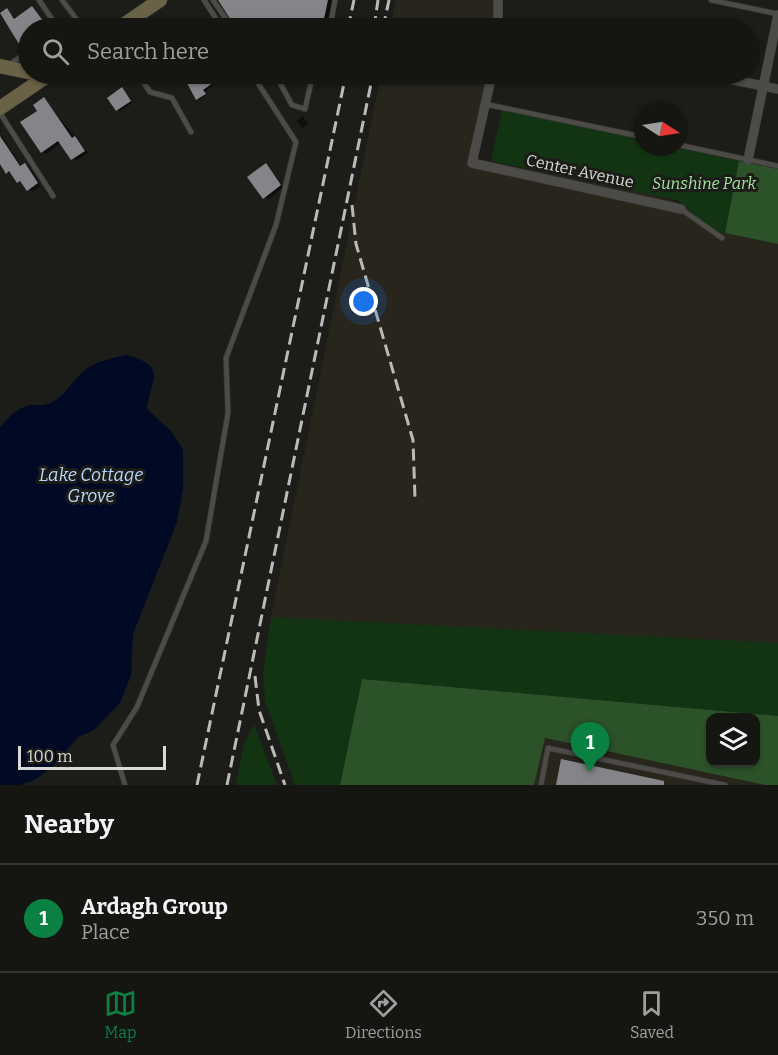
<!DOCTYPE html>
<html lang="en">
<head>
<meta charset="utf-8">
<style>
	body { margin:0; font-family:Bitter,serif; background:#222220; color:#f1f3f6 }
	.controls { position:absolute; right:18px; bottom:18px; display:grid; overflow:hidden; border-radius:12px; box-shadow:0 2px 4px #0004 }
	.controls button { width:54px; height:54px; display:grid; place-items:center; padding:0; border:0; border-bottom:2px solid #343432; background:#151512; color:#f1f3f6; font:30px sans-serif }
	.compass { position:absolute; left:634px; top:102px; width:54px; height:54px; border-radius:50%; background:#151512; box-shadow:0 2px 4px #0004; rotate:102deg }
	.scale { position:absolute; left:18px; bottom:15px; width:148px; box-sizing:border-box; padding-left:6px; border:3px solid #d9d9d6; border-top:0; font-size:16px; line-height:21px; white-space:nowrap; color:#d9d9d6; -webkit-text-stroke:4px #1c1c18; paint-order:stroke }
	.you { position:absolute; left:364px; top:302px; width:21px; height:21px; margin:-15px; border:4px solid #fff; border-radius:50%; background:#1a73e8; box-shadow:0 0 0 9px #1a73e833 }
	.badge { display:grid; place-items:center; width:39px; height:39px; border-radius:50%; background:#0b8043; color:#fff; font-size:20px; font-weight:700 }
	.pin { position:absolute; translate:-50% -50px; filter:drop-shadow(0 2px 3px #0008) }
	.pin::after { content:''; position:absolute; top:32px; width:21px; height:18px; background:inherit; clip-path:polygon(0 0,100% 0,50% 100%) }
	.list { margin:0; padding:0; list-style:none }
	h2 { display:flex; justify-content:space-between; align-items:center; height:78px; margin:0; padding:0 24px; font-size:26px }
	h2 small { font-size:20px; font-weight:400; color:#9d9f9f }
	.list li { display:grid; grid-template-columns:39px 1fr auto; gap:18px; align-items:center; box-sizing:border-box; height:108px; padding:0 24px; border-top:2px solid #343432 }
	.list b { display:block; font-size:22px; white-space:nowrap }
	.list p { margin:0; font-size:20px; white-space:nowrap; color:#9d9f9f }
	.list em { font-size:20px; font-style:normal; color:#9d9f9f }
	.icon { flex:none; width:33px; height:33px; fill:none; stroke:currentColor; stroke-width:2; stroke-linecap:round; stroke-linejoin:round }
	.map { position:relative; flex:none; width:778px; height:785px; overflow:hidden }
	.search { position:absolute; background:#151512; box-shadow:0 2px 4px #0004; left:18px; right:18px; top:18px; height:66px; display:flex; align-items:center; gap:15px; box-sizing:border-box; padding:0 21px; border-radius:33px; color:#9d9f9f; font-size:22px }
	.sheet { height:186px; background:#151512 }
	nav { display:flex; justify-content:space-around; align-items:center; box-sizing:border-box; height:84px; border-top:2px solid #343432; background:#151512; font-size:16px; color:#9d9f9f }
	nav a { display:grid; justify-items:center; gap:3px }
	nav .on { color:#0b8043 }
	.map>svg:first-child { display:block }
</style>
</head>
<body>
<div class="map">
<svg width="778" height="785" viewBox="0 0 778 785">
	<rect width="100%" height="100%" fill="#1c1c18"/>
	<path fill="#27251c" d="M 396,0 L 495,0 L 493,28 L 390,28 Z
		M 381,74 L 487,74 L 470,157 L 662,196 L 688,208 L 706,229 L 778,244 L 778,643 L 271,617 Z
		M 544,738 L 765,785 L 534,785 Z"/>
	<path fill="#133412" d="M 502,110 L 643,140 L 643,147 L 674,147 L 739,161 L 725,233 L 706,229 L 688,208 L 677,200 L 491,161 Z
		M 271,617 L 778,643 L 778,716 L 362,679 L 340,785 L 295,785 L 265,701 L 263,672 Z
		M 254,724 L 277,785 L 236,785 L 244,743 Z"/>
	<path fill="#2c522a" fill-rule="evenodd" d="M 739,161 L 778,169 L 778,244 L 725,233 Z
		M 362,679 L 778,716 L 778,785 L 765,785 L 545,738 L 534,785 L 340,785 ZM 710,718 L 756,718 L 756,762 L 710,762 Z"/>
	<path fill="#000a25" d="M 127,355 C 169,367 150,379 147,409 L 172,432 L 183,450 L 183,489 L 177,522 L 133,634 L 131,675 L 120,703 L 94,730 L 78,737 L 54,765 L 36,779 L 21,785 L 0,785 L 0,428 C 7,418 20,405 33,405 C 39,405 44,406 51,403 C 65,396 72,381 84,371 C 96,361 112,358 127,355 Z"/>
	<path fill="#0007" d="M 219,0 L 333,0 L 328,28 L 284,26 L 238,28 Z
		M 32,8 L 48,28 L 28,28 L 28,42 L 24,45 L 0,15 L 7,10 L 16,19 Z
		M 184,74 L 217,74 L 221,80 L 204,92 L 206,95 L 199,100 Z
		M 124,91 L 132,103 L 120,111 L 117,110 Z
		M 44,99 L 88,153 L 76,161 L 61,143 L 46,154 L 42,152 L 39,111 Z
		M 303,116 L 308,124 L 302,128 L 296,121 Z
		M 1,135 L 21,166 L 25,164 L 29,167 L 41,186 L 32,192 L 24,183 L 18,182 L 13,174 L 7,172 L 0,161 Z
		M 266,165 L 284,187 L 268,200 L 249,177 Z"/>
	<path fill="#858589" d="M 218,0 L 328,0 L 322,28 L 278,24 L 272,28 L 236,28 Z
		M 32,6 L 46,25 L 41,28 L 28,28 L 28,37 L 19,44 L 0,13 L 7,8 L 14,19 Z
		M 182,74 L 217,74 L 220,78 L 203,90 L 206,94 L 196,100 Z
		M 122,87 L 131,101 L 116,111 L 107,98 Z
		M 44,97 L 72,138 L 75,136 L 85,151 L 71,160 L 58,141 L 41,153 L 20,122 L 37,111 L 33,105 Z
		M 0,136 L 20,166 L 25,163 L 38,183 L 27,191 L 20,181 L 17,183 L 9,171 L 6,174 L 0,164 Z
		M 266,163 L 281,185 L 263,199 L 247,177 Z
		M 561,759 L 664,781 L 664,785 L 556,785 Z"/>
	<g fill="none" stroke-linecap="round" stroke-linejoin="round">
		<defs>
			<path id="lane" d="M 39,0 L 58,28
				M 62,0 L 83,28
				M 204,0 L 222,28
				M 213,0 L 232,28
				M 711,0 L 778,14
				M 330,28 L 335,0
				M 9,65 L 28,51
				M 138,74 L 150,92 L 172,98 L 191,132
				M 275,74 L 292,105 L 305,109 L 313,74
				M 485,104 L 643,137
				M 0,113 L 53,196
				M 679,145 L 778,166
				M 681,209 L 722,238
				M 125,785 L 113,745 L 137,707 L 206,541 L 228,413 L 226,358 L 276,225 L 296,142 L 252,74
				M 541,785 L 548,748 L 725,785"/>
			<path id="street" d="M 498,28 L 498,0
				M 492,74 L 472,163 L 681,209
				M 704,74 L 778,89
				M 748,160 L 778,15"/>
			<path id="secondary" d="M 119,28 L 160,0
				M 0,66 L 28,72
				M 0,108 L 50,74"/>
		</defs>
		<use href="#lane" stroke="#393936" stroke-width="6"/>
		<use href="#street" stroke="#393936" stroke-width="10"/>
		<use href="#secondary" stroke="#393936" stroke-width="15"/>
		<use href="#lane" stroke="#4c4b47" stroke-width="4.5"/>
		<use href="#street" stroke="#4c4b47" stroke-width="9"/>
		<use href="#secondary" stroke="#6a6247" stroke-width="14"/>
		<path stroke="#babab7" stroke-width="3" stroke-dasharray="12 6" stroke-linecap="butt" d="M 348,28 L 354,0
			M 374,28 L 378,0
			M 383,28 L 389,0
			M 352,205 L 356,244 L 413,440 L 415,499
			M 255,676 L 259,710 L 285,785
			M 197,785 L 346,74
			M 227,785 L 373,74"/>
	</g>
	<g text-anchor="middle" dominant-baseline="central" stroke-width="6" stroke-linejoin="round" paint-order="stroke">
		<g font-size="16" fill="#d9d9d6" stroke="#1c1c18">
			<text transform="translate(580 171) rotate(12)">Center Avenue</text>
		</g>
		<g font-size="16" font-style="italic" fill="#a4e09f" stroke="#1c1c18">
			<text x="704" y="183">Sunshine Park</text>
		</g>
		<g font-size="18" font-style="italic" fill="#b7d7fe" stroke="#1c1c18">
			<text x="91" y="475">Lake Cottage<tspan x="91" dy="21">Grove</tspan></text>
		</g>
	</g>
</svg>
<div class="controls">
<button><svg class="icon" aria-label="layers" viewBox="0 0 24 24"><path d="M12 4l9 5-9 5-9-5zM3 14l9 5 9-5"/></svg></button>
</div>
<svg class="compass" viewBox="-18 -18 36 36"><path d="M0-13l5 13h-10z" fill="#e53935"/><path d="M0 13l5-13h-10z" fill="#9d9f9f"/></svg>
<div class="scale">100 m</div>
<div class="you"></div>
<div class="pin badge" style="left:590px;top:772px">1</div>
<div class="search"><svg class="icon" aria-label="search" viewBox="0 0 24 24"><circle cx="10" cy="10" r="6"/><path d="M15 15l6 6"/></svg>Search here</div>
</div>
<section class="sheet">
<h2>Nearby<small></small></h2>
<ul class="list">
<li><span class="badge">1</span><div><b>Ardagh Group</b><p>Place</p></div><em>350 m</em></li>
</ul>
</section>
<nav>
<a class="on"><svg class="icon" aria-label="map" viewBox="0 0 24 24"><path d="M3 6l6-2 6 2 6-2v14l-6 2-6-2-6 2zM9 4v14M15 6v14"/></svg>Map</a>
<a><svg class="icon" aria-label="directions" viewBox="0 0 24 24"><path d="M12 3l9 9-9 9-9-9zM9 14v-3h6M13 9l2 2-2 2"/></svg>Directions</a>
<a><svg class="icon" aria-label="saved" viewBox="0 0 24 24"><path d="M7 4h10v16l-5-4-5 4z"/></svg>Saved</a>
</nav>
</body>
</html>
